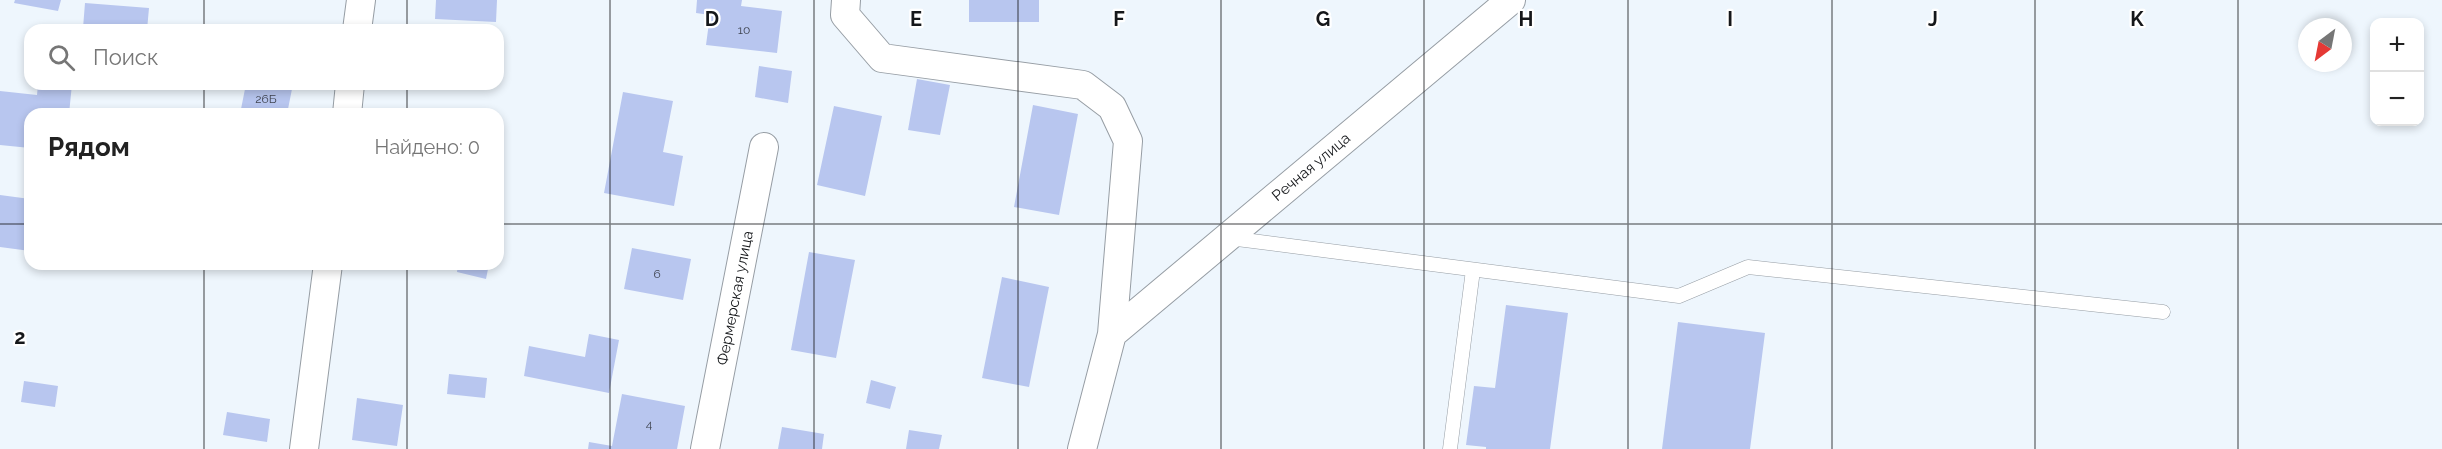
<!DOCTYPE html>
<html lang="ru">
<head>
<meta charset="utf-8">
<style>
	body { margin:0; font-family:Raleway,sans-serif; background:#f2f2f2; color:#222 }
	.controls { position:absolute; right:18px; top:18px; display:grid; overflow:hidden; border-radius:12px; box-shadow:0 3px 9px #0003 }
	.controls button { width:54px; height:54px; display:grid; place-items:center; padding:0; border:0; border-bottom:2px solid #e0e0e0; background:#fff; color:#222; font:30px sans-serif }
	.compass { position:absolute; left:2298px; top:18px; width:54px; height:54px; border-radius:50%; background:#fff; box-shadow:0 3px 9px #0003; rotate:212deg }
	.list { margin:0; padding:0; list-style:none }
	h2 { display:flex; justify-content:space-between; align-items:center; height:78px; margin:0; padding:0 24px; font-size:26px }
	h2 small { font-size:20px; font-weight:400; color:#767676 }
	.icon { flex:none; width:33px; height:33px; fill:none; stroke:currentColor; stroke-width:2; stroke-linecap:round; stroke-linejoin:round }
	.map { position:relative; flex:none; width:2442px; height:449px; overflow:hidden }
	.search { position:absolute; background:#fff; box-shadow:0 3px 9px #0003; left:24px; top:24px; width:480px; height:66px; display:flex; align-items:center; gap:15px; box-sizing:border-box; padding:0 21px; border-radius:18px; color:#767676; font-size:22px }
	.panel { position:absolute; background:#fff; box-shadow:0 3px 9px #0003; left:24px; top:108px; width:480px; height:162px; border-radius:18px }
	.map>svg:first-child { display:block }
</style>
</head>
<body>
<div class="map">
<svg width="2442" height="449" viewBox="0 0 2442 449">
	<rect width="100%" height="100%" fill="#eef6fd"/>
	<path fill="#b8c6ef" d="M 15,0 L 61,0 L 58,11 L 14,3 Z
		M 436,0 L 497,0 L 496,22 L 435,19 Z
		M 697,0 L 742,0 L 741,6 L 782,11 L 777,53 L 706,45 L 710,15 L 696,13 Z
		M 969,0 L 1039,0 L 1039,22 L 969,22 Z
		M 85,3 L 149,8 L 147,30 L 83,28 Z
		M 759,66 L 792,71 L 788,103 L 755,97 Z
		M 917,79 L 950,85 L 940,135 L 908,130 Z
		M 38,84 L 72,84 L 69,114 L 30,114 L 30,148 L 0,145 L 0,91 L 37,95 Z
		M 246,84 L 293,84 L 287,114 L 240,114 Z
		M 623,92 L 673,101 L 663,152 L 683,156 L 674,206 L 604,193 Z
		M 1033,105 L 1078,114 L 1059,215 L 1014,207 Z
		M 834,106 L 882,116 L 865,196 L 817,185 Z
		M 0,195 L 30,199 L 30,251 L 0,247 Z
		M 632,248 L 691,259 L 683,300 L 624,289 Z
		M 809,252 L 855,260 L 836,358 L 791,350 Z
		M 458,264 L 489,264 L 486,279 L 457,272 Z
		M 1002,277 L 1049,287 L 1029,387 L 982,378 Z
		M 1506,305 L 1568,313 L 1550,449 L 1486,449 L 1486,447 L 1466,445 L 1474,386 L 1495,388 Z
		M 1678,322 L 1765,333 L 1750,449 L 1662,449 Z
		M 589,334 L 619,340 L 609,393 L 524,376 L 529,346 L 585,357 Z
		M 449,374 L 487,378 L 485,398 L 447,394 Z
		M 871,380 L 896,387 L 890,409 L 866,403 Z
		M 24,381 L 58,386 L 55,407 L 21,402 Z
		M 622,394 L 685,406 L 677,449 L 588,449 L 589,442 L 612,446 Z
		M 357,398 L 403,405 L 397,446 L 352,440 Z
		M 227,412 L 270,419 L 267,442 L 223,435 Z
		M 782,427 L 824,434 L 822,449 L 778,449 Z
		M 909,430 L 942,435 L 939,449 L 906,449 Z"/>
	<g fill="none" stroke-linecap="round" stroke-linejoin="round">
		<defs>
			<path id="lane" d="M 1229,238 L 1679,296 L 1748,267 L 2163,312
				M 1450,449 L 1473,270"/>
			<path id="street" d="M 846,0 L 845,15 L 882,58 L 1083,85 L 1112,107 L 1128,141 L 1112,334 L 1082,449
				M 357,30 L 361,0
				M 347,114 L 350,84
				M 1112,334 L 1511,0
				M 304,449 L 328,264
				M 705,449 L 764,147"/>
		</defs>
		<use href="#lane" stroke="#969da4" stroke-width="15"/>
		<use href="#street" stroke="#969da4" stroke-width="30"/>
		<use href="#lane" stroke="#fff" stroke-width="14"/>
		<use href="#street" stroke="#fff" stroke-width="28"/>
	</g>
	<path fill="none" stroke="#15171a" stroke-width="1.5" stroke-opacity="0.55" d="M 204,0 L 204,30M 407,0 L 407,30M 610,0 L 610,449M 814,0 L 814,449M 1018,0 L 1018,449M 1221,0 L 1221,449M 1424,0 L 1424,449M 1628,0 L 1628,449M 1832,0 L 1832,449M 2035,0 L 2035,449M 2238,0 L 2238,449M 204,84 L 204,114M 407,84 L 407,114M 0,224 L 30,224M 498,224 L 2442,224M 204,264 L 204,449M 407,264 L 407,449"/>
	<g text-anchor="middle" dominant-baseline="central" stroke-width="4.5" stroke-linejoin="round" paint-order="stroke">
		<g font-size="12" fill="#3e434f">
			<text x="744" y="30">10</text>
			<text x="266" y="99">26Б</text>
			<text x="657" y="274">6</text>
			<text x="649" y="424">4</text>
		</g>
		<g font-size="15" fill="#15171a" stroke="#fff">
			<text transform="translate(1311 167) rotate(-40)">Речная улица</text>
			<text transform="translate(735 298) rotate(-79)">Фермерская улица</text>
		</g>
	</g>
	<g font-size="20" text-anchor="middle" font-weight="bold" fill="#15171a" stroke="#fff" stroke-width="4.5" stroke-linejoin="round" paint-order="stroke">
		<text x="712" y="26">D</text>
		<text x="916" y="26">E</text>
		<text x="1119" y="26">F</text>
		<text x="1323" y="26">G</text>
		<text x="1526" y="26">H</text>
		<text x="1730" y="26">I</text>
		<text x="1933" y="26">J</text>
		<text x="2137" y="26">K</text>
		<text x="20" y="344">2</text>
	</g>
</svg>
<div class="controls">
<button>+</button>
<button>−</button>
</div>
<svg class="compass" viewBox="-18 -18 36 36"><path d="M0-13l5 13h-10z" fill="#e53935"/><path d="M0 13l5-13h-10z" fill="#767676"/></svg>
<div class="search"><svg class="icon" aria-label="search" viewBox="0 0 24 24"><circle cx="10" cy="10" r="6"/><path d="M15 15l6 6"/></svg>Поиск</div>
<section class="panel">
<h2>Рядом<small>Найдено: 0</small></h2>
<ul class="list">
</ul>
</section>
</div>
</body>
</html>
